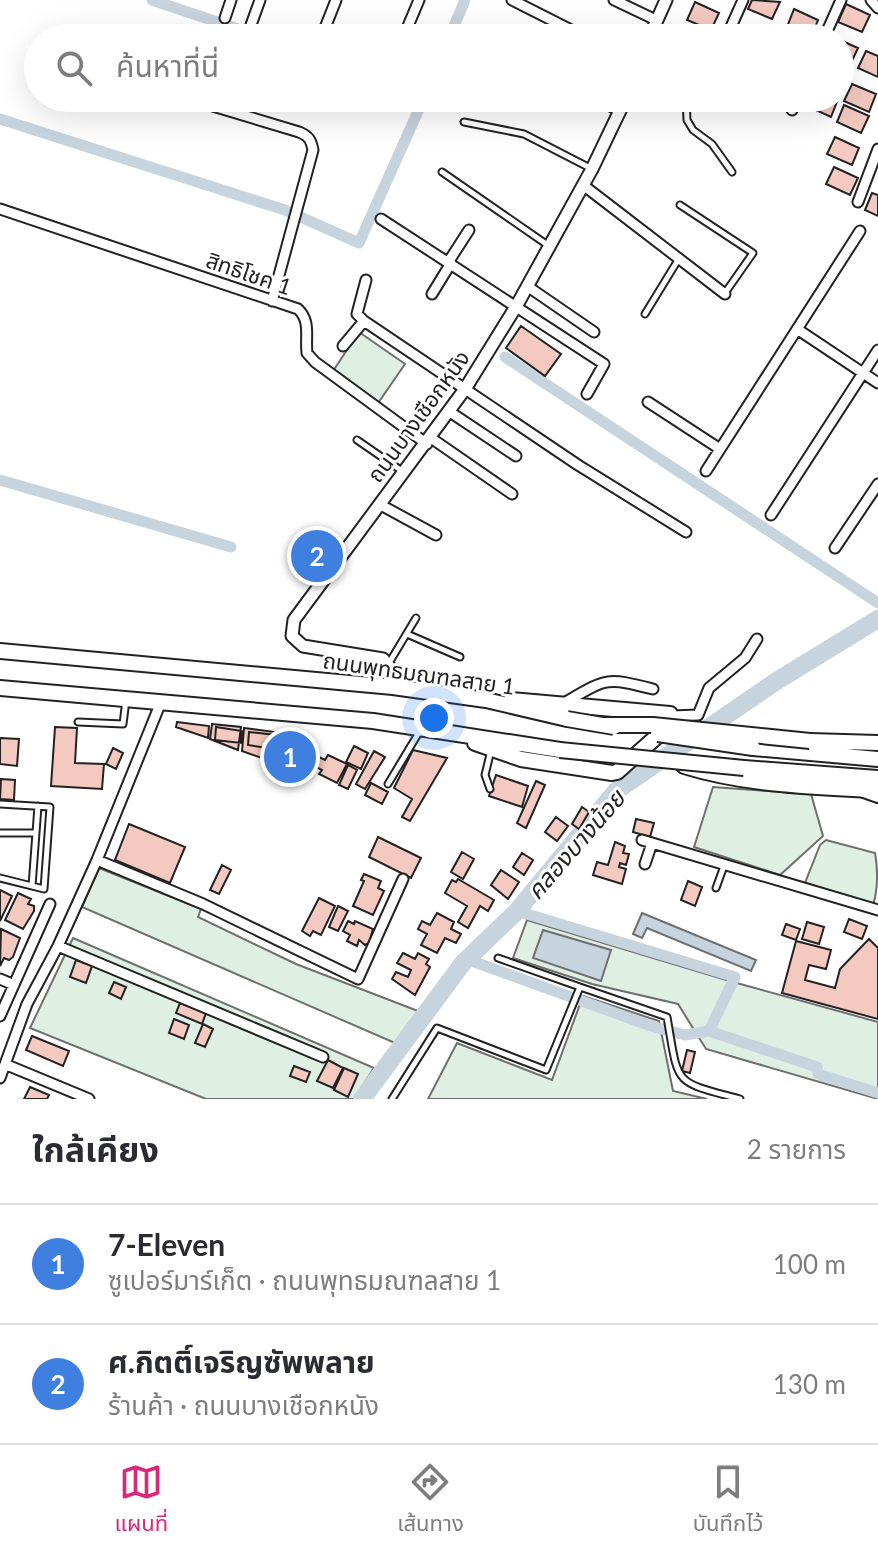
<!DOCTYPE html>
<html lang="th">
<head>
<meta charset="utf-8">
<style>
	body { margin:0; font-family:Lato,"Noto Sans Thai",sans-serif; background:#f2f2f3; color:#2b2b33 }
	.you { position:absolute; left:434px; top:718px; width:28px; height:28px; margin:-20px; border:6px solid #fff; border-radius:50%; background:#1a73e8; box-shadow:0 0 0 12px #1a73e833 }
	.badge { display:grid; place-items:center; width:52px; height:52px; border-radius:50%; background:#db2777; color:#fff; font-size:26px; font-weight:700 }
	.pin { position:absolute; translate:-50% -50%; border:4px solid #fff; box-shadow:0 2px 8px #0006 }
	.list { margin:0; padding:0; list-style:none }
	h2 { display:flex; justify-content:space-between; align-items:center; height:104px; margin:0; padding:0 32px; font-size:34px }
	h2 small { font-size:26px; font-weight:400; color:#7c7c81 }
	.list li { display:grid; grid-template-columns:52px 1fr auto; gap:24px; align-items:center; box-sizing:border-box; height:120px; padding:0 32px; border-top:2px solid #e1e1e2 }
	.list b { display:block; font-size:30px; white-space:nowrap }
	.list p { margin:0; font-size:26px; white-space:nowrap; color:#7c7c81 }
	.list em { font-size:26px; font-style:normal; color:#7c7c81 }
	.icon { flex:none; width:44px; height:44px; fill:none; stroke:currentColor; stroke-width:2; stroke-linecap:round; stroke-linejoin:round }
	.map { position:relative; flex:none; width:878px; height:1099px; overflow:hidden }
	.search { position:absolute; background:#fff; box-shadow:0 8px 32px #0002; left:24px; right:24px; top:24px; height:88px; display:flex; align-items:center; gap:20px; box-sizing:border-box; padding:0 28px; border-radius:44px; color:#7c7c81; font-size:30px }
	.sheet { height:344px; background:#fff }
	nav { display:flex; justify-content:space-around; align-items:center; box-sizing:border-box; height:112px; border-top:2px solid #e1e1e2; background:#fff; font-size:22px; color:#7c7c81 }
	nav a { display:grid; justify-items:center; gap:4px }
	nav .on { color:#db2777 }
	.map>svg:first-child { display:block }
</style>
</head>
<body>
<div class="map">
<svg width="878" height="1099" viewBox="0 0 878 1099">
	<rect width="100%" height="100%" fill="#fff"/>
	<path fill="#e0efe3" stroke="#6f6f6f" stroke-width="2" d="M 359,332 L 405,364 L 376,406 L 331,374 Z
		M 713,787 L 811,794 L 823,836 L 780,875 L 694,847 Z
		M 826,840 L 875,853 C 878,869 878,890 873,905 L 805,883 L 820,845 Z
		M 99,868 L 201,909 L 198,917 L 296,964 L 418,1011 L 395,1043 L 82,907 Z
		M 527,920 L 733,982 L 878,1022 L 878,1099 L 706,1049 L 678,1004 L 592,984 L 513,958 Z
		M 73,938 L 374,1068 L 354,1099 L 206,1099 L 30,1028 Z
		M 583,996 L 659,1021 L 673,1091 L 707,1099 L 428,1099 L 457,1043 L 552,1080 Z"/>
	<path fill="#c7d3dd" stroke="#6f6f6f" stroke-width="2" d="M 642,913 L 756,960 L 751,971 L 647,928 L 642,938 L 633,934 Z
		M 543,930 L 611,950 L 601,981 L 533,958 Z"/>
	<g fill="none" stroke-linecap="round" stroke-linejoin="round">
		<path stroke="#c7d3dd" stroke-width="11" d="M 152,0 L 265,38
			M 449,38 L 465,0
			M 0,119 L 285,210 L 359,243 L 424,98
			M 505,357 L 878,603
			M 0,480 L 231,547
			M 517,911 L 735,977 L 709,1031 L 817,1067 L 818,1074 L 878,1093
			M 466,959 L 651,1026 L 685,1035 L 709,1031"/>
		<path stroke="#c7d3dd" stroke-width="18" d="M 362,1099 L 463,963 L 517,911 L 616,791 L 775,682 L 878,619"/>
	</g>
	<path fill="#f3c9c0" stroke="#222" stroke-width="2" d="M 752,0 L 780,2 L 772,19 L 748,9 Z
		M 695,2 L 719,13 L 711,30 L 687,20 Z
		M 846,4 L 870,15 L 862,32 L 838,22 Z
		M 794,9 L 818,20 L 811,38 L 787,27 Z
		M 740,25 L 764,35 L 763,38 L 734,38 Z
		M 840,40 L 858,48 L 850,65 L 840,61 Z
		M 866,51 L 878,56 L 878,77 L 858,68 Z
		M 852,84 L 876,94 L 869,112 L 844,101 Z
		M 810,98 L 835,98 L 838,99 L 831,117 L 807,106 Z
		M 844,105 L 869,116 L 861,133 L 837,122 Z
		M 835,137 L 859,148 L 852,165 L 827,154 Z
		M 834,167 L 858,178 L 850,195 L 826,184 Z
		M 872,193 L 878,195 L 878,216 L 865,210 Z
		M 521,326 L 561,354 L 545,376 L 506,348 Z
		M 177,722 L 209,726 L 208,738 L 176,727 Z
		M 212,724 L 241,727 L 238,750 L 210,739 Z
		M 55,727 L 77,728 L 75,763 L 104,764 L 102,789 L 51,786 Z
		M 216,727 L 242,731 L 241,743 L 215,740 Z
		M 244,728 L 275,732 L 270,761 L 242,751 Z
		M 249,732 L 276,735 L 274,749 L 248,745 Z
		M 0,738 L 19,739 L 17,766 L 0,764 Z
		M 280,742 L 308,754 L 300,772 L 273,761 Z
		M 354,746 L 368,753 L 361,769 L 346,762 Z
		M 113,748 L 123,753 L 116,769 L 106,764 Z
		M 413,750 L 447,758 L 410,821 L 402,817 L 412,799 L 394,788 Z
		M 374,751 L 385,757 L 365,789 L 356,784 Z
		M 328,755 L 347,764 L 337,783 L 319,774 L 322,770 L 314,766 L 319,757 L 325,760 Z
		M 348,765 L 357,770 L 348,789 L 339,785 Z
		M 496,775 L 528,786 L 522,807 L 489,796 Z
		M 1,779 L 15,780 L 14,800 L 0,799 Z
		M 536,781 L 545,785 L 526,828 L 517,823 Z
		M 371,783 L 388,792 L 382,804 L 365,795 Z
		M 582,807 L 589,812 L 579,829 L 572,824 Z
		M 556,817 L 568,826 L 557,841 L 545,832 Z
		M 636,819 L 654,823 L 650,837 L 633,832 Z
		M 129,824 L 185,847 L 170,883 L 115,860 Z
		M 378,837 L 421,858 L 411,878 L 369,857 Z
		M 615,842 L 625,846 L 623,853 L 629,854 L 626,865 L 620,863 L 619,867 L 626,869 L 622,884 L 593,875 L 597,862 L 608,865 Z
		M 462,852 L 474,859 L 463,879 L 451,872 Z
		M 522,853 L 533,860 L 524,875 L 513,867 Z
		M 222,865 L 231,870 L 219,894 L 210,890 Z
		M 501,870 L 519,882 L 508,899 L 491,885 Z
		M 364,874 L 381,881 L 378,888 L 384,891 L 373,915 L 353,906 L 364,881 L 361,880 Z
		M 458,879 L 494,900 L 488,911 L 480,906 L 468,928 L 458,922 L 467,906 L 445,893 L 452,880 L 456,882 Z
		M 688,881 L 702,887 L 695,906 L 681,900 Z
		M 0,890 L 12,896 L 0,921 Z
		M 18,893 L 31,899 L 28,904 L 34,906 L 34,911 L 23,929 L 5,920 Z
		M 319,898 L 335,906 L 321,935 L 313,931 L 310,936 L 302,931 Z
		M 338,906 L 348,911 L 338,931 L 329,927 Z
		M 437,913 L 454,922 L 451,929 L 461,934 L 456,943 L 445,938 L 437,953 L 421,945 L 427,934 L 418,929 L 422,921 L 430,925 Z
		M 849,919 L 867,926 L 862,939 L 844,932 Z
		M 348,921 L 354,924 L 355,921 L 373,929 L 369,943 L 365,945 L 359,940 L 357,946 L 347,941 L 350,935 L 343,931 Z
		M 807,922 L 824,927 L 819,944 L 802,939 Z
		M 786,924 L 800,929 L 796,940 L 782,935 Z
		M 1,929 L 20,938 L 13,957 L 9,960 L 4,958 L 0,966 Z
		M 869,939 L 878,948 L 878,1019 L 782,993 L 796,941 L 831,950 L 826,969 L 809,965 L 805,980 L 835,988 L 840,969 Z
		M 403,953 L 415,959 L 418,953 L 429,959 L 426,964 L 430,967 L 415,995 L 392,979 L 396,972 L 408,977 L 411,970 L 397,963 Z
		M 76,960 L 92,966 L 86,983 L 70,977 Z
		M 114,982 L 126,987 L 121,999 L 109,993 Z
		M 180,1003 L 206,1013 L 202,1024 L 176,1013 Z
		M 174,1019 L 189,1025 L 184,1039 L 169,1033 Z
		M 203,1024 L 213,1029 L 205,1047 L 195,1043 Z
		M 32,1036 L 69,1051 L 63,1066 L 26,1050 Z
		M 687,1050 L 695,1052 L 690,1073 L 682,1071 Z
		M 328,1060 L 343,1068 L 333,1088 L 317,1081 Z
		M 294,1066 L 310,1072 L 306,1082 L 290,1076 Z
		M 344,1068 L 358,1074 L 348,1097 L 334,1090 Z
		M 30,1087 L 49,1095 L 47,1099 L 24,1099 Z"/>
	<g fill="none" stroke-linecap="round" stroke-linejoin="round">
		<defs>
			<path id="service" d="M 686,98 L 687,120 L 693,130 L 712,144 L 732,172
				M 464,122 L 524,134 L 592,169
				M 442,172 L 549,246
				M 680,205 L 753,253 L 725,293
				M 645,314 L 678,260
				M 357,440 L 402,471
				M 407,634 L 460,657
				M 389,663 L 416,618
				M 78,722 L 123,724 L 126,700
				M 388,784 L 421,729
				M 490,789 L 485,775 L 491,750
				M 0,804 L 50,807 L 44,889 L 0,878
				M 0,833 L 36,833
				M 32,886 L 38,806
				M 716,888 L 724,866
				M 498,958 L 580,987
				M 392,1099 L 437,1028 L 546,1070 L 580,987 L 667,1017 C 679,1086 672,1081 740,1099"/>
			<path id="minor" d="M 512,0 L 587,38
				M 614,0 L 656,20
				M 871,0 L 878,8
				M 225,18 L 231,0
				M 251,25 L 260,0
				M 321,38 L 336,0
				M 403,38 L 419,0
				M 726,38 L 743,0
				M 824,38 L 841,0
				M 186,98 L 299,132 C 309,136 311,140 313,150 L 272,301
				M 594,98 L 620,111
				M 792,110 L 798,98
				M 583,185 L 725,294
				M 858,202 L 878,149
				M 0,209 L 298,309 C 311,321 305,337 307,353 L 315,362 L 427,444
				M 381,219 L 604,364 L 587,394
				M 449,261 L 469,230
				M 527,286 L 594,332
				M 432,294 L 451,263
				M 364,321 L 578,465 L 686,532
				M 797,329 L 878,383
				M 343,346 L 364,321 L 357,314 L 358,310 L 366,280
				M 648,402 L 720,449
				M 450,412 L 516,456
				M 431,438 L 512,494
				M 706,471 L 860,231
				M 379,504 L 436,535
				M 771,515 L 878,350
				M 835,548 L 878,484
				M 564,703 C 607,678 605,677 653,689
				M 672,716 L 698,715 L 709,688 L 745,658 L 757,639
				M 642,840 L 878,910
				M 97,860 L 203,904 L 358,979 L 403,879
				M 645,864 L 652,843
				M 58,946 L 323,1057
				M 0,979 L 14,985
				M 0,1016 L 50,904
				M 7,1065 L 89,1099
				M 0,1078 L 27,1004 L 58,946 L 97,860 L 161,702"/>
			<path id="tertiary" d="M 649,38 L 666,0
				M 393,687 L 391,669 L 383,659 L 303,646 L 292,636 L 294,620 L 465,389 L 517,305 L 592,169 L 626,98"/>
			<path id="secondary" d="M 0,651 L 393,687 L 486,700 L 567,719
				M 0,688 L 373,721 L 560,750
				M 810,741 L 878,743
				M 475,743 L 521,759 L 612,773 L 617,772 L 673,722 L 670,714 L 511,700
				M 753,748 L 878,759
				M 684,766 C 745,785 811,787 874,790
				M 744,768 L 878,778"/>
			<path id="primary" d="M 861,789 L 878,795"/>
		</defs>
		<use href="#service" stroke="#222" stroke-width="9"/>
		<use href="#minor" stroke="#222" stroke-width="13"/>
		<use href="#tertiary" stroke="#222" stroke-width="15"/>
		<use href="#secondary" stroke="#222" stroke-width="18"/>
		<use href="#primary" stroke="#222" stroke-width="18"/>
		<use href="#service" stroke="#fff" stroke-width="5"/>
		<use href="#minor" stroke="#fff" stroke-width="9"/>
		<use href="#tertiary" stroke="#fff" stroke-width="11"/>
		<use href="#secondary" stroke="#fff" stroke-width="14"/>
		<use href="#primary" stroke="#fff" stroke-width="14"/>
		<defs>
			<path id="secondary-bridge" d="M 567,719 L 614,727
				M 605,725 L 653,725 L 810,741
				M 658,734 L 753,748
				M 560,750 L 744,768"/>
		</defs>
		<use href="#secondary-bridge" stroke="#222" stroke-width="18" stroke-linecap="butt"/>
		<use href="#secondary-bridge" stroke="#fff" stroke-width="14"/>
	</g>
	<g text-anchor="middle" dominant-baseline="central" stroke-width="6" stroke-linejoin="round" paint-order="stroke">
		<g font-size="22" fill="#222" stroke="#fff">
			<text transform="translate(249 273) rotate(19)">สิทธิโชค 1</text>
			<text transform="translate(418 416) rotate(-54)">ถนนบางเชือกหนัง</text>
			<text transform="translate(419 673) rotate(8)">ถนนพุทธมณฑลสาย 1</text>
		</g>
		<g font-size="24" font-style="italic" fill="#222" stroke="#fff">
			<text transform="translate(575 844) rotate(-49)">คลองบางน้อย</text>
		</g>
	</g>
</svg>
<div class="you"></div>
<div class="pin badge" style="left:290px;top:757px;background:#3f7fe0">1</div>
<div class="pin badge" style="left:317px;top:556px;background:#3f7fe0">2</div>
<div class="search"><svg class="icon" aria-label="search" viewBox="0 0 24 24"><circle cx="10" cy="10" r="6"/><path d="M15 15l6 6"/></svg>ค้นหาที่นี่</div>
</div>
<section class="sheet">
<h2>ใกล้เคียง<small>2 รายการ</small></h2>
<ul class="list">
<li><span class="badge" style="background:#3f7fe0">1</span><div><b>7-Eleven</b><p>ซูเปอร์มาร์เก็ต · ถนนพุทธมณฑลสาย 1</p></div><em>100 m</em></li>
<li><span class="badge" style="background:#3f7fe0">2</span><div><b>ศ.กิตติ์เจริญซัพพลาย</b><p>ร้านค้า · ถนนบางเชือกหนัง</p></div><em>130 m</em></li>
</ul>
</section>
<nav>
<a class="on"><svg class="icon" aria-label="map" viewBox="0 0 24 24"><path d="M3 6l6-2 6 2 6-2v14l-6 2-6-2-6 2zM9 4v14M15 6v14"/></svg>แผนที่</a>
<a><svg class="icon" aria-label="directions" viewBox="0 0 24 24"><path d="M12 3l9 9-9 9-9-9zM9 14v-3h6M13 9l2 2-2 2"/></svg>เส้นทาง</a>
<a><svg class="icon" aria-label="saved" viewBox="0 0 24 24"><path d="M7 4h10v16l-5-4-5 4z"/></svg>บันทึกไว้</a>
</nav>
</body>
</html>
